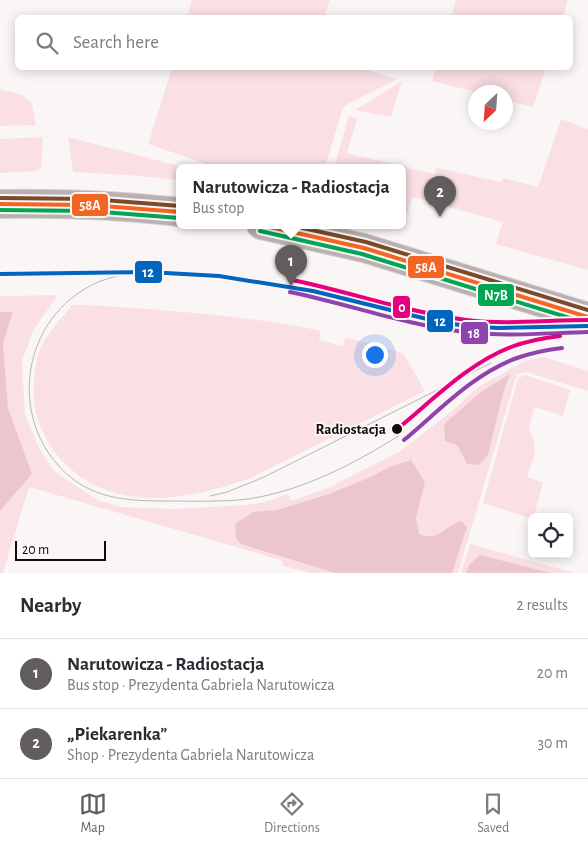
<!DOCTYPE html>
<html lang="en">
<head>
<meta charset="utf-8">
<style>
	body { margin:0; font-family:"Alegreya Sans",sans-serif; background:#f2f2f3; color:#2b2b33 }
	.controls { position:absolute; right:15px; bottom:15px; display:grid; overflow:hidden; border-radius:8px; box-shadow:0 2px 12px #0003 }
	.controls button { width:45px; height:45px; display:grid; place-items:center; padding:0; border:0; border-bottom:1px solid #e1e1e2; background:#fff; color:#2b2b33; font:25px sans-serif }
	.compass { position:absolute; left:468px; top:85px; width:45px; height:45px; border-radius:50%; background:#fff; box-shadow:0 2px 12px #0003; rotate:205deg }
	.scale { position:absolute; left:15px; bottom:12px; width:91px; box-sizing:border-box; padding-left:5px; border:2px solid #100a0b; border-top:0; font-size:14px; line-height:18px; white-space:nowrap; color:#100a0b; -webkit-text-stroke:4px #fdf4f5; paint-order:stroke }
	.you { position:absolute; left:374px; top:354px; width:18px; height:18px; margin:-12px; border:4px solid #fff; border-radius:50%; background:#1a73e8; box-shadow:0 0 0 8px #1a73e833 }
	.badge { display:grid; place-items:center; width:32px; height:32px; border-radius:50%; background:#625d5d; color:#fff; font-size:16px; font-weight:700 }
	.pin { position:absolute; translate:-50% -41px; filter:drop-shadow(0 1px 2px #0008) }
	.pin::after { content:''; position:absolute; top:26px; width:18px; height:15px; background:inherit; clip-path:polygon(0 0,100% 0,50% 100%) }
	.popup { position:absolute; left:176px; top:164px; width:230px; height:65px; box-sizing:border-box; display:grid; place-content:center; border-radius:8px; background:#fff; filter:drop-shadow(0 1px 4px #0005); font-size:16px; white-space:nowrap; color:#7c7c81 }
	.popup b { font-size:19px; color:#2b2b33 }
	.popup::after { content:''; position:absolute; left:50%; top:100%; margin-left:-10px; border:10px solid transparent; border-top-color:#fff }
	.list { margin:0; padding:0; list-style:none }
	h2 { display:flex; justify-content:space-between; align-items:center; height:65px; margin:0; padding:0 20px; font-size:21px }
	h2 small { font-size:16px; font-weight:400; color:#7c7c81 }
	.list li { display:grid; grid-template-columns:32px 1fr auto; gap:15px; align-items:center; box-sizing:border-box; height:70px; padding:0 20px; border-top:1px solid #e1e1e2 }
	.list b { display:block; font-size:19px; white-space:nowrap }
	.list p { margin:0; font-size:16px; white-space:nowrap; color:#7c7c81 }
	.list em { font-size:16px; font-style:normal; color:#7c7c81 }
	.icon { flex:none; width:28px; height:28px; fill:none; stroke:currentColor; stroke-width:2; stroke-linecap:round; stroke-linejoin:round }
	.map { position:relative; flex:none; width:588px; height:573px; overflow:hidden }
	.search { position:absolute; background:#fff; box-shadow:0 2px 12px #0003; left:15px; right:15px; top:15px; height:55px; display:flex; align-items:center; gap:12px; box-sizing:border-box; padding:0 18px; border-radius:8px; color:#7c7c81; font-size:19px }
	.sheet { height:205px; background:#fff }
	nav { display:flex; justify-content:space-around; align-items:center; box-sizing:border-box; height:70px; border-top:1px solid #e1e1e2; background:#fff; font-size:14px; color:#7c7c81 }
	nav a { display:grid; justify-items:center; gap:2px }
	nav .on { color:#625d5d }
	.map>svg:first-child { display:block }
</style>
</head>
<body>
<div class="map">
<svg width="588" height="573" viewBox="0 0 588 573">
	<rect width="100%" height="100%" fill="#fbf6f6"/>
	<path fill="#fae0e4" d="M 192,0 L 330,0 L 324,17 L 187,17 Z
		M 456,0 L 568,0 L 563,17 L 451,17 Z
		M 172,68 L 360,68 L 398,79 L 349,103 L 343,108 L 325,167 L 216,167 L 148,144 Z
		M 436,68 L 546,68 L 533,107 L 506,100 L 506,92 L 476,92 L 432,81 Z
		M 402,81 L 391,117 L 355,110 Z
		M 0,89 L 22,95 L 32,104 L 36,125 L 0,126 Z
		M 349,116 L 357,119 L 347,153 L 434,174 L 437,168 L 501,182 L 503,178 L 538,187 L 561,119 L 588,129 L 588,270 L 496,244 L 503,222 L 413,197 L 406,216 L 402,215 L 402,167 L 334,167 Z
		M 43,137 L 41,168 L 37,171 L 0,173 L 0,139 Z
		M 68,137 L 183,167 L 180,167 L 180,180 L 128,175 L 73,172 Z
		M 58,295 L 34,329 L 22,361 L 25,415 L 39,448 L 54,471 L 97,500 L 121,507 L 173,509 L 246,505 L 265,502 L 288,494 L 291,501 L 328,488 L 399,452 L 452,411 L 478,387 L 525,361 L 544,357 L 588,371 L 588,391 L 526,372 L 517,374 L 458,573 L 310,573 L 283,566 L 281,560 L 29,487 L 3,573 L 0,573 L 0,511 L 32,474 L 8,408 L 3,343 L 13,312 L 0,312 L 0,296 Z
		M 72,305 L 87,305 C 166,310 244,315 321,331 L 319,340 L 343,346 L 345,337 L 403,353 L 425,391 L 248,479 C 214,491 165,503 129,496 C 74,487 29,439 34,382 C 35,369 36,356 42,345 C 50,330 62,318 72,305 Z
		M 526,375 L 570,390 L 563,416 L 534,407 L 529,430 C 540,448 533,459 527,477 L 543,482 L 534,517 L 532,517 L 532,519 L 483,503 L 518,378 Z
		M 470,544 L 575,573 L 461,573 Z"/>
	<path fill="#ebc6cc" d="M 0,312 L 13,312 L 3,343 L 8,408 L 32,474 L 0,511 Z
		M 510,374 L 504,390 L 488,455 L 479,465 L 467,464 L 457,445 L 445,441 L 444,424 L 481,392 Z
		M 411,460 L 425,482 L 416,518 L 419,534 C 439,542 444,526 461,521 L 467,527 L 452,573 L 335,573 L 241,544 L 236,539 L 235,524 L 253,512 L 277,510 L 329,494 L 373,476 L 389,467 Z
		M 480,555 L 551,573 L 466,573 L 469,565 Z"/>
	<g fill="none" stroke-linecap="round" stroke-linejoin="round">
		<defs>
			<path id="minor" d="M 0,204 C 62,203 118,205 180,212
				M 261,225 L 364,248 L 588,317"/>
		</defs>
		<use href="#minor" stroke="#d5d1d1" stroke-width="30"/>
		<use href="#minor" stroke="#bab0b2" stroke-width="28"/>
		<path stroke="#bab5b5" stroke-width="1" d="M 148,272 C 125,274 103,277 83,290 C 16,332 10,431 74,480 C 103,501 137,501 172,501 C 197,501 223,502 248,499 C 302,491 354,464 400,435
			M 210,496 L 227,492 L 262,478 L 491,363"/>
		<defs>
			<path id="bus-1" d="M 0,204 L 90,205 L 180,212
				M 261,225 L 364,248 L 588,317"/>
			<path id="bus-2" d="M 0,210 L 90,211 L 179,218
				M 260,231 L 362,254 L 586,323"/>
			<path id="bus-3" d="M 0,198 L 90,199 L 180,206
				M 289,225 L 366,242 L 588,310"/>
		</defs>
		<use href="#bus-1" stroke="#fdf4f5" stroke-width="8"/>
		<use href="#bus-2" stroke="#fdf4f5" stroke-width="8"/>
		<use href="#bus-3" stroke="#fdf4f5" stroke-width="8"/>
		<use href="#bus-1" stroke="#f26522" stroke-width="4"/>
		<use href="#bus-2" stroke="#00a651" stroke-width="4"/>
		<use href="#bus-3" stroke="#7a4b2a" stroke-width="4"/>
		<defs>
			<path id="tram-1" d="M 0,274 L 148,272 L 219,276 L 313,291 L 427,319 L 465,326 L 498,328 L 588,326"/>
			<path id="tram-2" d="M 290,292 C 348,304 406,325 465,332 C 506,337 547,333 588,332
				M 404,440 C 439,411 473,374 517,358 C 531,353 546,350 562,348"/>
			<path id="tram-3" d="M 292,280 C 350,292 407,312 466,320 C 507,325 548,320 588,320
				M 396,430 C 432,401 467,364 511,347 C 527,341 543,338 560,336"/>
		</defs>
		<use href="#tram-1" stroke="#fdf4f5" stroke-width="8"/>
		<use href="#tram-2" stroke="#fdf4f5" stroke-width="8"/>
		<use href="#tram-3" stroke="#fdf4f5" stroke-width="8"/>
		<use href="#tram-1" stroke="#0065bd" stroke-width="4"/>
		<use href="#tram-2" stroke="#8e44ad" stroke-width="4"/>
		<use href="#tram-3" stroke="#e5007d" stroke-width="4"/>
	</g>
	<circle fill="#100a0b" stroke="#fdf4f5" stroke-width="2" cx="397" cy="429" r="6"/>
	<g text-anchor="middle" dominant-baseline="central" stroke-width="4" stroke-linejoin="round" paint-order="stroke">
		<g font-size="15" font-weight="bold" fill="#100a0b" stroke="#fdf4f5" text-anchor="end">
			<text x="386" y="429">Radiostacja</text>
		</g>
	</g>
	<g stroke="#fdf4f5" stroke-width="2">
		<rect x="71" y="193" width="38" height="24" rx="5" fill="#f26522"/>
		<rect x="407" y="255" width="38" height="24" rx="5" fill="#f26522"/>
		<rect x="134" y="260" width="29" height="24" rx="5" fill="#0065bd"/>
		<rect x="477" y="283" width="38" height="24" rx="5" fill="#00a651"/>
		<rect x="392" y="295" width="19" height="24" rx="5" fill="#e5007d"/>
		<rect x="426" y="309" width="28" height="24" rx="5" fill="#0065bd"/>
		<rect x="460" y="321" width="29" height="24" rx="5" fill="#8e44ad"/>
	</g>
	<g font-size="14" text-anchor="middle" font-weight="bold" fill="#fff">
		<text x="90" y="210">58A</text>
		<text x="426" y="272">58A</text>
		<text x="148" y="277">12</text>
		<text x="496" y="300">N7B</text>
		<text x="402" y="312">0</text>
		<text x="440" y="326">12</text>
		<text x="474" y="338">18</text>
	</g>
</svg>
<div class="controls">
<button><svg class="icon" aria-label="locate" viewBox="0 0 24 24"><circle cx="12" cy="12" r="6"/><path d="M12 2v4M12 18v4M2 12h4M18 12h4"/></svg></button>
</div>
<svg class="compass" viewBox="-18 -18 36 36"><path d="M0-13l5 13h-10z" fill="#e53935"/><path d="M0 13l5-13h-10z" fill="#7c7c81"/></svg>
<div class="scale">20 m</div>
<div class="you"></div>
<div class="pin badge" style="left:291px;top:286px">1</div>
<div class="popup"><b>Narutowicza - Radiostacja</b>Bus stop</div>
<div class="pin badge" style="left:440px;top:217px">2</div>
<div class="search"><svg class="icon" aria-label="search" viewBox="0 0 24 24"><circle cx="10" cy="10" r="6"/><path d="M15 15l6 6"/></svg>Search here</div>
</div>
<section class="sheet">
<h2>Nearby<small>2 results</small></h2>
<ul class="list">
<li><span class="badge">1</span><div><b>Narutowicza - Radiostacja</b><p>Bus stop · Prezydenta Gabriela Narutowicza</p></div><em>20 m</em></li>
<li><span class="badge">2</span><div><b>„Piekarenka”</b><p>Shop · Prezydenta Gabriela Narutowicza</p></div><em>30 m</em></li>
</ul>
</section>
<nav>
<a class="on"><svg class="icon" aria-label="map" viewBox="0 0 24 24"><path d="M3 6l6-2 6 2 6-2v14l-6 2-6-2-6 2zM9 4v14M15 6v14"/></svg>Map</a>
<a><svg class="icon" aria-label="directions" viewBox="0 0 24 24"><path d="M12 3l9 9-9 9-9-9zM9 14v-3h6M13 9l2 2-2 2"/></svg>Directions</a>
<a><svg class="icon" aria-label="saved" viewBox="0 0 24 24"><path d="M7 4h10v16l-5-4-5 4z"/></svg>Saved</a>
</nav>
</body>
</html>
